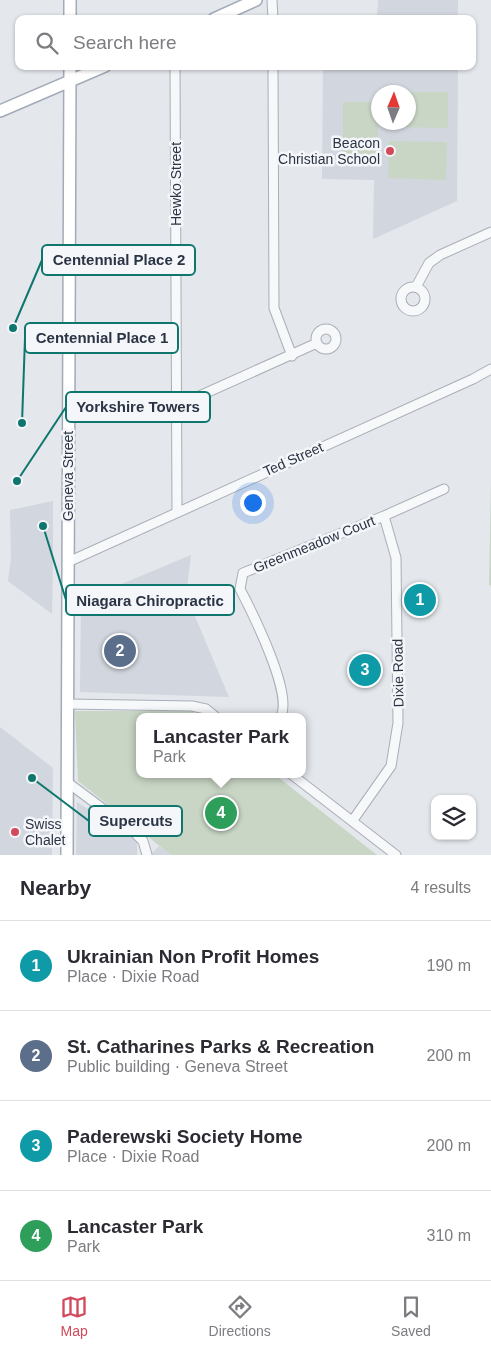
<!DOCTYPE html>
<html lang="en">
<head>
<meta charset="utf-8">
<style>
	body { margin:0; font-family:Arial,sans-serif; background:#f2f2f3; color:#2b2b33 }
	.controls { position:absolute; right:15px; bottom:15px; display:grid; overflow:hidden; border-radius:10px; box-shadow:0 1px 4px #0004 }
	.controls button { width:45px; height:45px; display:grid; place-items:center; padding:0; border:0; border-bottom:1px solid #e1e1e2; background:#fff; color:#2b2b33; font:25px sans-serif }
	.compass { position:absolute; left:371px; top:85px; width:45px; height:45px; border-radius:50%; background:#fff; box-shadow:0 1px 4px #0004; rotate:2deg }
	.you { position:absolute; left:252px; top:502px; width:18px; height:18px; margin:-12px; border:4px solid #fff; border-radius:50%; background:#1a73e8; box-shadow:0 0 0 8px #1a73e833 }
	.badge { display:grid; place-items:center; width:32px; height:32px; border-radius:50%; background:#d1495b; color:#fff; font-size:16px; font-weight:700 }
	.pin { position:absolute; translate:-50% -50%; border:2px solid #fff; box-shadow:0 1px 5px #0006 }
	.popup { position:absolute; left:136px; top:713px; width:170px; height:65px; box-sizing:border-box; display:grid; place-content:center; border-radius:10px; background:#fff; filter:drop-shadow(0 1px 4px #0005); font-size:16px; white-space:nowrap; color:#7c7c81 }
	.popup b { font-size:19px; color:#2b2b33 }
	.popup::after { content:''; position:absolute; left:50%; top:100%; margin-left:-10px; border:10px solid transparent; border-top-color:#fff }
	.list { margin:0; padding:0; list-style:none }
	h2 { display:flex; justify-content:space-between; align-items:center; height:65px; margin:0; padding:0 20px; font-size:21px }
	h2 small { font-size:16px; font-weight:400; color:#7c7c81 }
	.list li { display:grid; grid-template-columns:32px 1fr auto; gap:15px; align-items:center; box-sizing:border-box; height:90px; padding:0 20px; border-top:1px solid #e1e1e2 }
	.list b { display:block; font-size:19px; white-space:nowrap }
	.list p { margin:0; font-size:16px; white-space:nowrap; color:#7c7c81 }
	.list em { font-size:16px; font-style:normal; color:#7c7c81 }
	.icon { flex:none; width:28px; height:28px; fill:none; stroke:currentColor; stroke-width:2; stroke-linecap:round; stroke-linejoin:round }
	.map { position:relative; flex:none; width:491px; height:855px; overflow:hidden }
	.search { position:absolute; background:#fff; box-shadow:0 1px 4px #0004; left:15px; right:15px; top:15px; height:55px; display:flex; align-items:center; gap:12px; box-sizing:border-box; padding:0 18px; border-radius:10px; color:#7c7c81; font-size:19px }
	.sheet { height:425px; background:#fff }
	nav { display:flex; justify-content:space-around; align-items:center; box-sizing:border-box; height:70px; border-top:1px solid #e1e1e2; background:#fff; font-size:14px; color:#7c7c81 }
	nav a { display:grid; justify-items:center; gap:2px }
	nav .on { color:#d1495b }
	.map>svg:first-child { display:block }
</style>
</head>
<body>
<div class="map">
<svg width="491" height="855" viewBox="0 0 491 855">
	<rect width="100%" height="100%" fill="#e4e7ec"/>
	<path fill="#d2d6de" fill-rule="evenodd" d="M 378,0 L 458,0 L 458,19 L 377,19 Z
		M 323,66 L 458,66 L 457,201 L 373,239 L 374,180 L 322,179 ZM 378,92 L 408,92 L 408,122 L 378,122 Z
		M 53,501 L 53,563 L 52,614 L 8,581 L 11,558 L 10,510 Z
		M 191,555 L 186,595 L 229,697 L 80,692 L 81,601 Z
		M 0,727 L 53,768 L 52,855 L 0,855 Z
		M 77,802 L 137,841 L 137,855 L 76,855 Z
		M 159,846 L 171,855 L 150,855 Z"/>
	<path fill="#c9d6c5" d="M 388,92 L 448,92 L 448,128 L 388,127 L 388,123 L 408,122 L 408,92 Z
		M 343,102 L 378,102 L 378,159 L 343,159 Z
		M 389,141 L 447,142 L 446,180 L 388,178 Z
		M 491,480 L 491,585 L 489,586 Z
		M 75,711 L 192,711 L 200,717 L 140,717 L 140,774 L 274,774 L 377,855 L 171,855 L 78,781 Z"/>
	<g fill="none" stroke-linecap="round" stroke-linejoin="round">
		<defs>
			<path id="minor" d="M 272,0 L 273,19
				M 175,66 L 177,511
				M 273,66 L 274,308 L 292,356
				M401 299a12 12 0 1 1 24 0a12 12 0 1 1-24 0Z
				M 416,287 L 429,263 L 440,255 L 491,232
				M316 339a10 10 0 1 1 20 0a10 10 0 1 1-20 0Z
				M 177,406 L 317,343
				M 68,562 L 473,379 L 491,369
				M 68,704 L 192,706 L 206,709 L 216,717
				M 280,717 C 295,697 251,610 240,589 L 243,573 L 384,516 L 444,489
				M 291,774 L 396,855
				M 67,782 L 134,832 L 143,841 L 147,855
				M 353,820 L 391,766 L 398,723 L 396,558 L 384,516"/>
			<path id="major" d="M 70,0 L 70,19
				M 214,19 L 256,0
				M 0,111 L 105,66
				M 67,855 L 70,66"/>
		</defs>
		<use href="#minor" stroke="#a9aeb7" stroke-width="11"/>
		<use href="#major" stroke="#a3abb8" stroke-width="14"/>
		<use href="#minor" stroke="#f7f8fa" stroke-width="9"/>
		<use href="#major" stroke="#fff" stroke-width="11"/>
	</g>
	<g fill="#d1495b" stroke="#f4f6f9" stroke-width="2">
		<circle cx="390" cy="151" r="5"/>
		<circle cx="15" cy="832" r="5"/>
	</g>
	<g text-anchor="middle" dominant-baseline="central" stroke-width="5" stroke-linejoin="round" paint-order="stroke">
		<g font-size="14" fill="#2b3445" stroke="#f4f6f9" text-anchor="end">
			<text x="380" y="143">Beacon<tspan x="380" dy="16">Christian School</tspan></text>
			<text x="25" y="824" text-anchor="start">Swiss<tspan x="25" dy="16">Chalet</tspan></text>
		</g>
		<g font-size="14" fill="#2b3445" stroke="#f4f6f9">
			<text transform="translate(176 184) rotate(-90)">Hewko Street</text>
			<text transform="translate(293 459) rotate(-24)">Ted Street</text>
			<text transform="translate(68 476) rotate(-90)">Geneva Street</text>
			<text transform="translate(314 544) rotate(-22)">Greenmeadow Court</text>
			<text transform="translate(398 673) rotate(-91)">Dixie Road</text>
		</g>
	</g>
	<path fill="none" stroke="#0f766e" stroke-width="2" d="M13 328L42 260M22 423L25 338M17 481L66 407M43 526L66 600M32 778L89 821"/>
	<g fill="#0f766e" stroke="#f4f6f9" stroke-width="2">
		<circle cx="13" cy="328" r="5"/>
		<circle cx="22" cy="423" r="5"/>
		<circle cx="17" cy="481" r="5"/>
		<circle cx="43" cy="526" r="5"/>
		<circle cx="32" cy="778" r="5"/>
	</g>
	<g fill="#f4f6f9" stroke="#0f766e" stroke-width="2">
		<rect x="42" y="245" width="153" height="30" rx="5"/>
		<rect x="25" y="323" width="153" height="30" rx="5"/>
		<rect x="66" y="392" width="144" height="30" rx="5"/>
		<rect x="66" y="585" width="168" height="30" rx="5"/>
		<rect x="89" y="806" width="93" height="30" rx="5"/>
	</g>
	<g font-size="15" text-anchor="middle" font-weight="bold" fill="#2b3445">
		<text x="119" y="265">Centennial Place 2</text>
		<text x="102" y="343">Centennial Place 1</text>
		<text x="138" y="412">Yorkshire Towers</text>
		<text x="150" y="606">Niagara Chiropractic</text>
		<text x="136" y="826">Supercuts</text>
	</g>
</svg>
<div class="controls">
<button><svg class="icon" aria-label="layers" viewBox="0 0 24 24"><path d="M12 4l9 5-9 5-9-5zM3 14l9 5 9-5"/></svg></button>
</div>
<svg class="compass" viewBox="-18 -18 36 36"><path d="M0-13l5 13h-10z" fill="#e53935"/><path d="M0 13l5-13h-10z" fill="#7c7c81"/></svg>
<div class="you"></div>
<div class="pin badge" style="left:420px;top:600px;background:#0f9aa8">1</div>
<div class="pin badge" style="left:120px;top:651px;background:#5c6f8a">2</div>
<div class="pin badge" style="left:365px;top:670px;background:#0f9aa8">3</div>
<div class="pin badge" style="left:221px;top:813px;background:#2e9e5b">4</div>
<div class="popup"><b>Lancaster Park</b>Park</div>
<div class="search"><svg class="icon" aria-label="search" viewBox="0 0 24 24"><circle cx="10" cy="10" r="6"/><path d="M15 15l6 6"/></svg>Search here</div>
</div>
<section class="sheet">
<h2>Nearby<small>4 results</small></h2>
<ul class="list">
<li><span class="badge" style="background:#0f9aa8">1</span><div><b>Ukrainian Non Profit Homes</b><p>Place · Dixie Road</p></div><em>190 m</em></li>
<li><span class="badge" style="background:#5c6f8a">2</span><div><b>St. Catharines Parks &amp; Recreation</b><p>Public building · Geneva Street</p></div><em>200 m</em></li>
<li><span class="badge" style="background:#0f9aa8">3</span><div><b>Paderewski Society Home</b><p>Place · Dixie Road</p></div><em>200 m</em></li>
<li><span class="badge" style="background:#2e9e5b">4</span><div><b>Lancaster Park</b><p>Park</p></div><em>310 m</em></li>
</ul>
</section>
<nav>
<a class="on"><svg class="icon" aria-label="map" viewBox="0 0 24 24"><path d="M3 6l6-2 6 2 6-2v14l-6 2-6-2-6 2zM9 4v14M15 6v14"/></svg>Map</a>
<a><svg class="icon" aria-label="directions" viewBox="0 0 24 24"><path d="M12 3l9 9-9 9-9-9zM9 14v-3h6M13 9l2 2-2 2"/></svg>Directions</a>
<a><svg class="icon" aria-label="saved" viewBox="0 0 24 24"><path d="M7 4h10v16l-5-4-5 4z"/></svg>Saved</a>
</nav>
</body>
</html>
